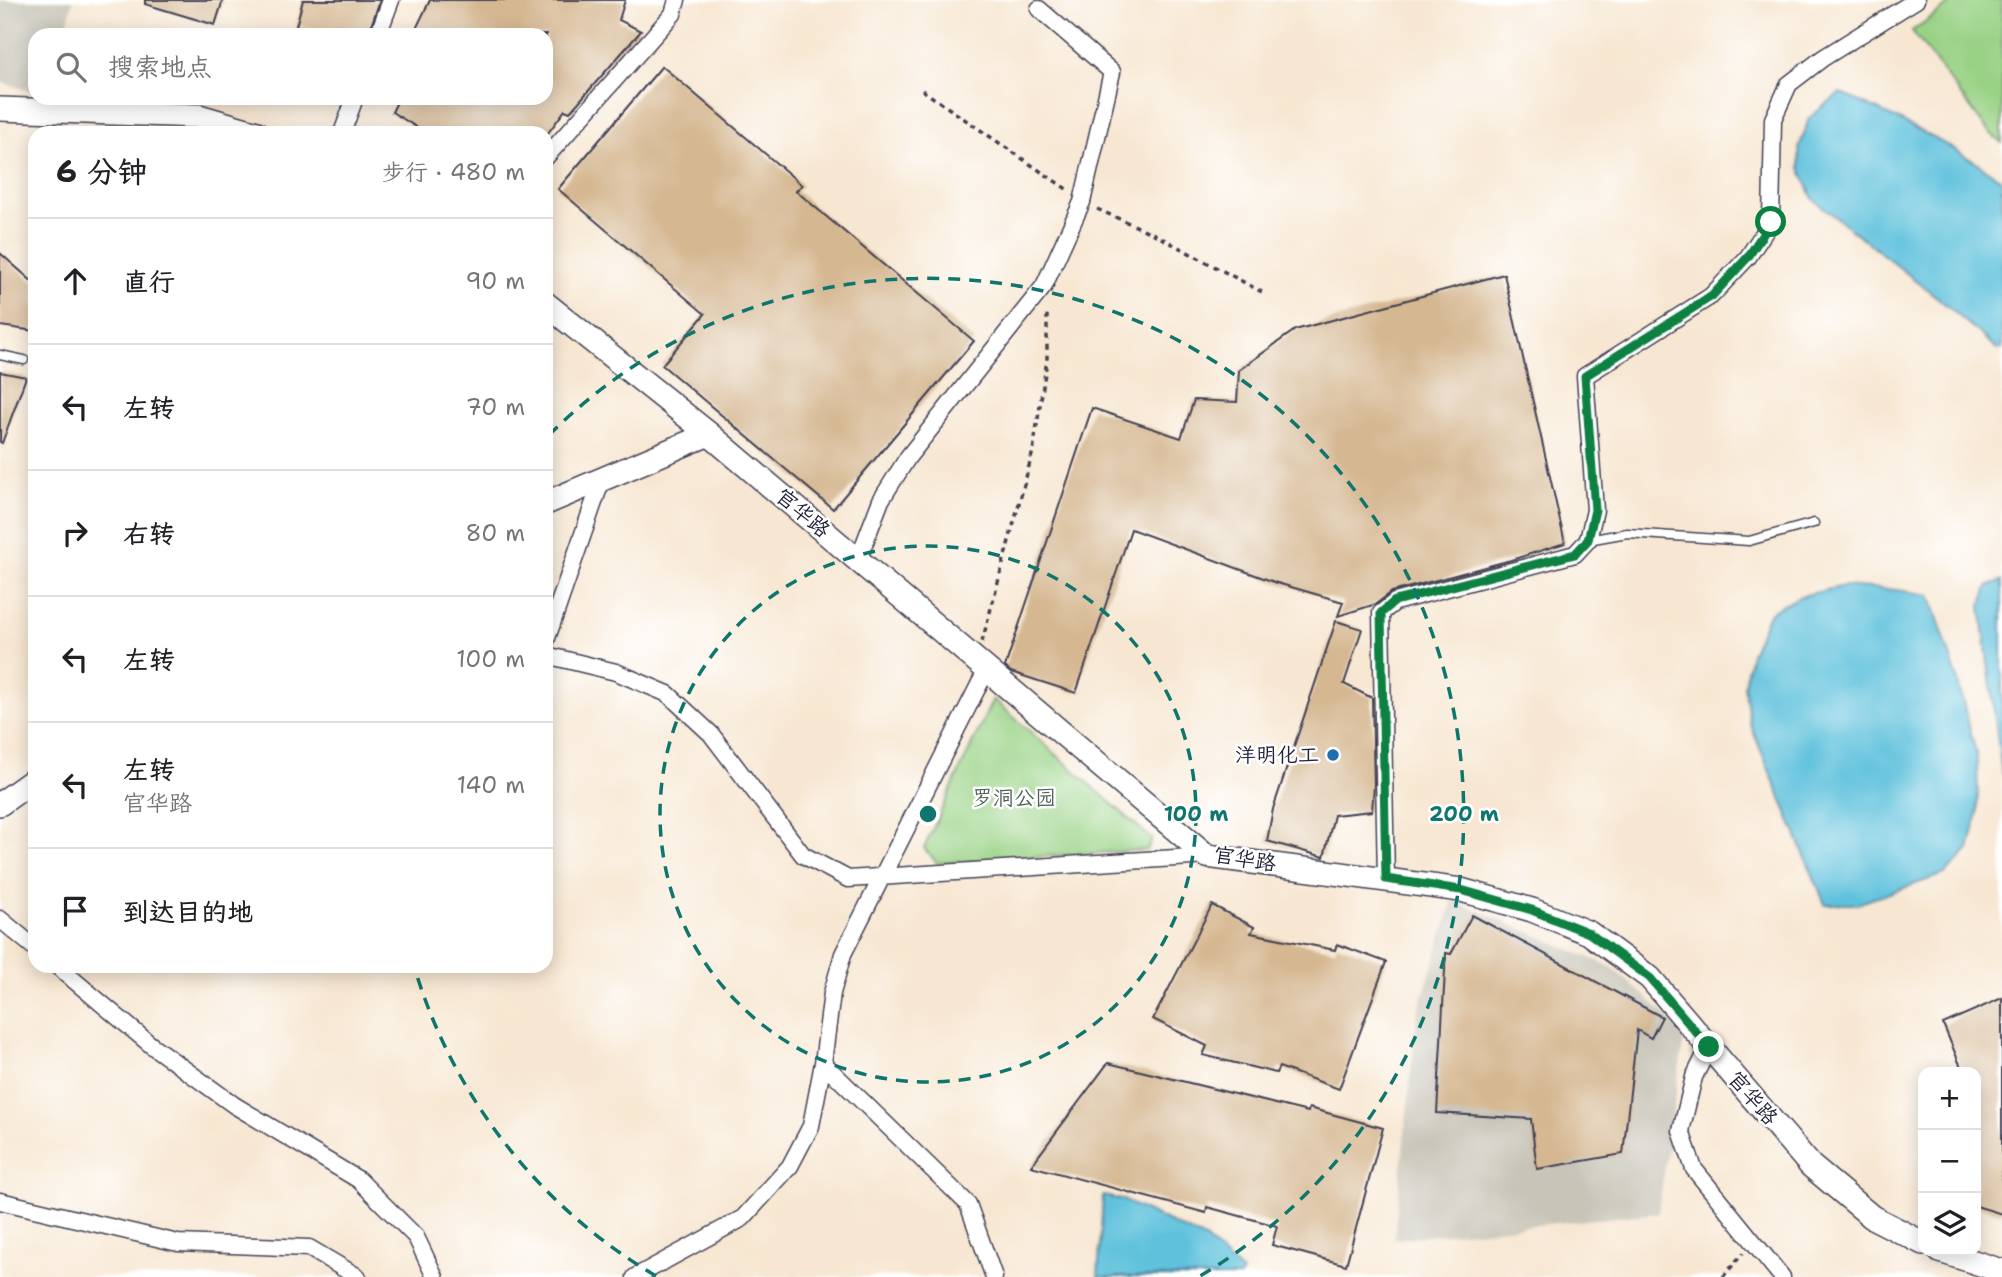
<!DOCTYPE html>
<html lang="zh">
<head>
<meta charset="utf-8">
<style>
	body { margin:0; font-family:"Shantell Sans","LXGW WenKai TC",sans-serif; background:#f6f6f6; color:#202124 }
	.controls { position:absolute; right:21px; bottom:21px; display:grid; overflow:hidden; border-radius:14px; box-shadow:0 4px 18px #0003 }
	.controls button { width:63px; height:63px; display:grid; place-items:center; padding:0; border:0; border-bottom:2px solid #e0e0e0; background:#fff; color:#202124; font:35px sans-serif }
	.stop { position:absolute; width:21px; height:21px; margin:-16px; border:5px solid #0b8043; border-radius:50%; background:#fff }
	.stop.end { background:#0b8043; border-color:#fff; box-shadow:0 2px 7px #0008 }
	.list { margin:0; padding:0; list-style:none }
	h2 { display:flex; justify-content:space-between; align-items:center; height:91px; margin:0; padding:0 28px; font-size:30px }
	h2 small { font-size:23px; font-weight:400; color:#757577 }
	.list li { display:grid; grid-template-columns:46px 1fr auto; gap:21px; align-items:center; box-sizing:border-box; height:126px; padding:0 28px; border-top:2px solid #e0e0e0 }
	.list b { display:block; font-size:26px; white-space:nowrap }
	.list p { margin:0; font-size:23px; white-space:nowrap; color:#757577 }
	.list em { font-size:23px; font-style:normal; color:#757577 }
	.icon { flex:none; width:38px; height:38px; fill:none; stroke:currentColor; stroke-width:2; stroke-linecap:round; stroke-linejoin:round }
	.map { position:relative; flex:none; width:2002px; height:1277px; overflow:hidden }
	.search { position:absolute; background:#fff; box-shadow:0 4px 18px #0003; left:28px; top:28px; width:525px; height:77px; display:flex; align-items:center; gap:18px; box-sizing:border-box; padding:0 24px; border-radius:21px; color:#757577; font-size:26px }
	.panel { position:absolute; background:#fff; box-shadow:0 4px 18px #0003; left:28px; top:126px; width:525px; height:847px; border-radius:21px }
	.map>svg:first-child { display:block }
</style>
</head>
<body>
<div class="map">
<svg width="2002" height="1277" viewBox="0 0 2002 1277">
	<rect width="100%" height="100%" fill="#fff"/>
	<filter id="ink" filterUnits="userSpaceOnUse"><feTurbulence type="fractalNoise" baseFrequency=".0143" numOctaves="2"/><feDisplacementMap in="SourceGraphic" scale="14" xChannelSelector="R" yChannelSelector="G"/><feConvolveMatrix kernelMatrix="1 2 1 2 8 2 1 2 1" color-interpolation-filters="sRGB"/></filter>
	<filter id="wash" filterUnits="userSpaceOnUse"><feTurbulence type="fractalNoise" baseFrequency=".00686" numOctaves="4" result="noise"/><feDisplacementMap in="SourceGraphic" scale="28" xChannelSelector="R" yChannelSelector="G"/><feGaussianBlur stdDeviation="1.57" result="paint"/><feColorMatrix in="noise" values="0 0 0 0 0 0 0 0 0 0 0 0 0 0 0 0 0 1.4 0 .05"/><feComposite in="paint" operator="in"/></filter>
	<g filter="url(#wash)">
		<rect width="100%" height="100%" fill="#f7e7d2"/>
		<path fill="#c8c4b8" d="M 0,0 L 73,0 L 65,35 L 35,35 L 35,92 L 0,82 Z
			M 1453,900 L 1611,967 L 1685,1031 L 1658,1213 L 1394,1239 L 1417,1016 Z"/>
		<path fill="#99d285" stroke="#5e7a60" stroke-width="2" d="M 1956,0 L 2002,0 L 2002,143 L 1989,132 L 1912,31 Z
			M 993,699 L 1152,839 L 1147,850 L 937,863 L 924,848 Z"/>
		<path fill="#5ec1dc" stroke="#40728c" stroke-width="2" d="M 1840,93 C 1897,118 1951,144 2002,180 L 2002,349 L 1997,349 L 1938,298 L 1813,199 L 1800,168 L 1799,149 L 1809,118 Z
			M 2002,580 L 2002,775 L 1981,606 L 1988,587 Z
			M 1844,586 L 1897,590 L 1930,595 L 1956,674 L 1977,757 L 1978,812 L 1969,850 L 1945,874 L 1857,904 L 1825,904 L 1750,724 L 1744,685 L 1751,653 L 1770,612 L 1801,596 Z
			M 1103,1196 L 1123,1200 L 1205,1239 L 1242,1272 L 1240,1277 L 1098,1277 Z"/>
		<g id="blocks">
			<path fill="#d5b791" d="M 145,0 L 223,0 L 215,25 L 145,4 Z
				M 303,0 L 380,0 L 368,35 L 328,35 L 296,26 Z
				M 430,0 L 625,0 L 619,20 L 641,31 L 570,112 L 565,110 L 548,133 L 426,133 L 392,112 L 399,98 L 546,98 L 546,35 L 413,35 Z
				M 662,66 L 802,185 L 796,191 L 974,341 L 833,509 L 662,365 L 705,314 L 558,189 Z
				M 0,253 L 35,284 L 35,331 L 0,326 Z
				M 1504,274 L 1565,543 L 1511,560 L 1392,592 L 1376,604 L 1338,616 L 1343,602 L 1277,583 L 1131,529 L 1076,693 L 1011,672 L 1005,667 L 1092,408 L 1181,438 L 1194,400 L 1237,402 L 1239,370 L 1295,330 Z
				M 0,372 L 26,377 L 2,443 L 0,442 Z
				M 1336,621 L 1362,629 L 1344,684 L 1372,698 L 1374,785 L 1372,811 L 1334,815 L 1324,857 L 1267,841 L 1273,809 Z
				M 1212,905 L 1254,927 L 1251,933 L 1335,950 L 1337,944 L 1386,962 L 1339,1089 L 1279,1067 L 1276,1073 L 1203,1055 L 1207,1046 L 1153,1019 Z
				M 1472,915 L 1662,1017 L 1651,1038 L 1637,1030 L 1623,1154 L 1537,1169 L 1531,1119 L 1437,1113 L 1446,953 L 1451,954 Z
				M 2002,998 L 2002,1214 L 1976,1206 L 1976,1072 L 1963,1072 L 1943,1024 Z
				M 1108,1063 L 1308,1112 L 1309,1108 L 1383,1128 L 1346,1265 L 1272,1245 L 1277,1226 L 1207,1207 L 1206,1213 L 1031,1166 Z"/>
		</g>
	</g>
	<g filter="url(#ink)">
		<use href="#blocks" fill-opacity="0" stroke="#424052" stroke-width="2"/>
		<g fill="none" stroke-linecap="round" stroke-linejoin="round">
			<defs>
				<path id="lane" d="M 0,355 L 24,360
					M 1588,540 L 1627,533 L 1749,541 L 1814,523"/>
				<path id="street" d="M 378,35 L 391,0
					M 342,133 L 355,98
					M 546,157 L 673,14 L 677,0
					M 858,560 L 881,500 L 908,457 L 1044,286 L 1082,202 L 1112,72 L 1039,9
					M 546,641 L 602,479
					M 546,655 L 616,672 L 668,694 L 711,734 L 803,855 L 848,879 L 1207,856
					M 1386,879 L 1381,613 L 1395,602 L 1575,554 L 1588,540 L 1595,510 L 1585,376 L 1711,296 L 1748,257 L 1771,222 L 1773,119 L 1789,84 L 1823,58 L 1916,0
					M 0,919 L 35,948
					M 57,966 L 151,1045 L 234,1105 L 359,1180 L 416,1237 L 435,1277
					M 1709,1047 L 1694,1077 L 1681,1131 L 1694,1169 L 1782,1277
					M 823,1063 L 832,993 L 843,954 L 987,669
					M 0,1201 L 178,1243 L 309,1248 L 358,1277
					M 635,1277 L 743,1218 L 790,1166 L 811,1126 L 823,1063 L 968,1204 L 994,1277"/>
				<path id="secondary" d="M 0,109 L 199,116 L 257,133
					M 546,304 L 709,434 L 1207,856 L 1461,890 L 1532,910 L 1589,933 L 1650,978 L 1811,1166 L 1872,1217 L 1923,1243
					M 546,503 L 709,434
					M 0,804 L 35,779
					M 1940,1251 L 2002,1271"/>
			</defs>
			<use href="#lane" stroke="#424052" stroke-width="11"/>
			<use href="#street" stroke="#424052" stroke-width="19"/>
			<use href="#secondary" stroke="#424052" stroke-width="26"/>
			<path stroke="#424052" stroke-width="3.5" stroke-dasharray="5 5" stroke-linecap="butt" d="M 922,90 L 1068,190
				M 1097,209 L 1154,234 L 1262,292
				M 982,642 L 1033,451 L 1047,360 L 1047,311
				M 1723,1277 L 1743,1253"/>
			<use href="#lane" stroke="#fff" stroke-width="8"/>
			<use href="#street" stroke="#fff" stroke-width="16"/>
			<use href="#secondary" stroke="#fff" stroke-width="23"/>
		</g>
	</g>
	<g fill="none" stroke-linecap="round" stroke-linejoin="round" filter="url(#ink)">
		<path stroke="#0b8043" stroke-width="9" d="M 1709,1047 L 1650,978 L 1589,933 L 1532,910 L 1461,890 L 1386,879 L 1381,613 L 1395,601 L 1575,554 L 1588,540 L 1595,510 L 1585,376 L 1712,296 L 1748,257 L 1771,222"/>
	</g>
	<g fill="none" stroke="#0f766e" stroke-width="3.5" stroke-dasharray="12 9">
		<circle cx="928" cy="814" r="268"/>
		<path d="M656 1276A536 536 0 0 1 414 966M549 435A536 536 0 1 1 1200 1276"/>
	</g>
	<circle fill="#1f6fb2" stroke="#fff" stroke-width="2.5" cx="1333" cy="755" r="7"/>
	<g text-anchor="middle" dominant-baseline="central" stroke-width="5" stroke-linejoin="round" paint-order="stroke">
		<g font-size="21" fill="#22223b" stroke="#fff">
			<text transform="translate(803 513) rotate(40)">官华路</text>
			<text transform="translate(1245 859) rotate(9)">官华路</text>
			<text transform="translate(1753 1098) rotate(49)">官华路</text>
		</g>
		<g font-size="21" fill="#22223b" stroke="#fff" text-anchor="end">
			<text x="1319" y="755">洋明化工</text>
		</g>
		<g font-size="21" fill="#4c6055" stroke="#fff">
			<text x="1014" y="798">罗洞公园</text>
		</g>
	</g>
	<circle cx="928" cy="814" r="10" fill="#0f766e" stroke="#fff" stroke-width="3.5"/>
	<g font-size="21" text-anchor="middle" font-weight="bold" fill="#0f766e" stroke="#fff" stroke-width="5" stroke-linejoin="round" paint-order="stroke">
		<text x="1196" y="821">100 m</text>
		<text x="1464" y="821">200 m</text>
	</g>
</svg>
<div class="controls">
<button>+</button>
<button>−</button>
<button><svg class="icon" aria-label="layers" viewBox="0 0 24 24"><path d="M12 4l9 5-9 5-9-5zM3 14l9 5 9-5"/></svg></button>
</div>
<div class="stop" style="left:1771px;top:222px"></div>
<div class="stop end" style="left:1709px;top:1047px"></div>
<div class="search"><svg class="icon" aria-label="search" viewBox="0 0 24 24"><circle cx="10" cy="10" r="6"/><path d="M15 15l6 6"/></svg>搜索地点</div>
<section class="panel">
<h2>6 分钟<small>步行 · 480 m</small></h2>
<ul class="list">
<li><svg class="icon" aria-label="ahead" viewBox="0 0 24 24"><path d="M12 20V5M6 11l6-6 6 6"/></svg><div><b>直行</b></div><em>90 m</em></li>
<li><svg class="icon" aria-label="left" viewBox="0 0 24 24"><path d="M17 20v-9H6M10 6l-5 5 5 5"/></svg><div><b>左转</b></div><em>70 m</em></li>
<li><svg class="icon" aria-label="right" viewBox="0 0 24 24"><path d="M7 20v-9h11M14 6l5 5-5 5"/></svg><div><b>右转</b></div><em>80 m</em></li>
<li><svg class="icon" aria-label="left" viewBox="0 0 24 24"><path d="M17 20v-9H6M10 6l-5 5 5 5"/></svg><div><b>左转</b></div><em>100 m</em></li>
<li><svg class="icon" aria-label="left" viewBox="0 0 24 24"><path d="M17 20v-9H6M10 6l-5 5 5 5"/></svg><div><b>左转</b><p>官华路</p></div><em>140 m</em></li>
<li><svg class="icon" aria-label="arrive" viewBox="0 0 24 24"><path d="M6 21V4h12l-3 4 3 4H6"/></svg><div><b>到达目的地</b></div></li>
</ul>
</section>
</div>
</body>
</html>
